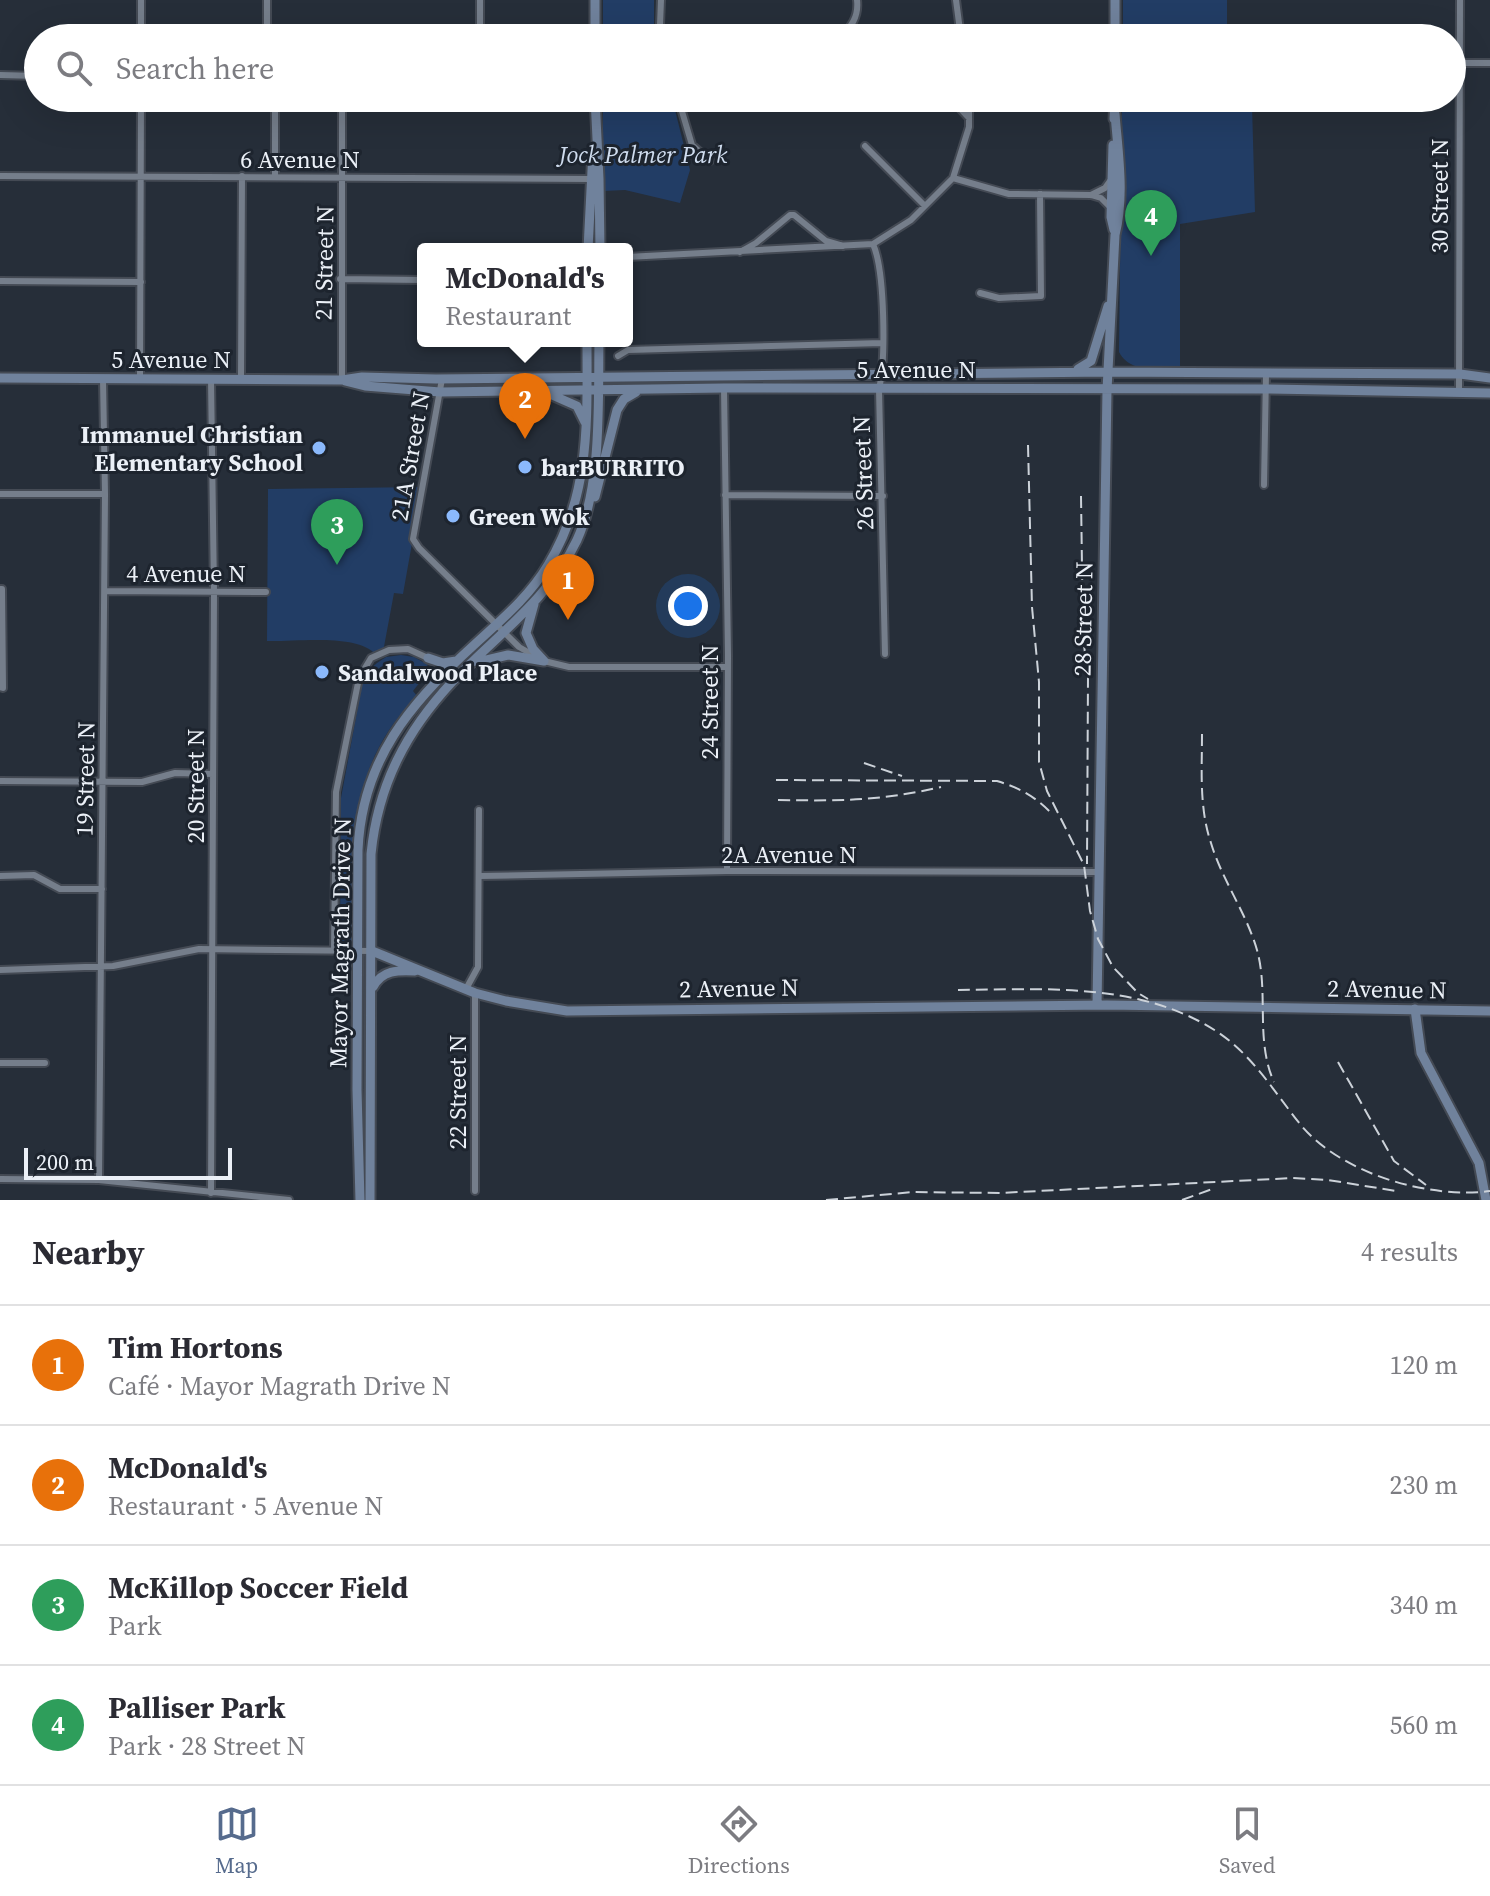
<!DOCTYPE html>
<html lang="en">
<head>
<meta charset="utf-8">
<style>
	body { margin:0; font-family:"Source Serif 4",serif; background:#f7f7f7; color:#2b2b33 }
	.scale { position:absolute; left:24px; bottom:20px; width:208px; box-sizing:border-box; padding-left:8px; border:4px solid #ebf0f7; border-top:0; font-size:22px; line-height:28px; white-space:nowrap; color:#ebf0f7; -webkit-text-stroke:6px #1d242e; paint-order:stroke }
	.you { position:absolute; left:688px; top:606px; width:28px; height:28px; margin:-20px; border:6px solid #fff; border-radius:50%; background:#1a73e8; box-shadow:0 0 0 12px #1a73e833 }
	.badge { display:grid; place-items:center; width:52px; height:52px; border-radius:50%; background:#566b8d; color:#fff; font-size:26px; font-weight:700 }
	.pin { position:absolute; translate:-50% -66px; filter:drop-shadow(0 2px 4px #0008) }
	.pin::after { content:''; position:absolute; top:42px; width:28px; height:24px; background:inherit; clip-path:polygon(0 0,100% 0,50% 100%) }
	.popup { position:absolute; left:417px; top:243px; width:216px; height:104px; box-sizing:border-box; display:grid; place-content:center; border-radius:8px; background:#fff; filter:drop-shadow(0 2px 6px #0005); font-size:26px; white-space:nowrap; color:#7c7c81 }
	.popup b { font-size:30px; color:#2b2b33 }
	.popup::after { content:''; position:absolute; left:50%; top:100%; margin-left:-16px; border:16px solid transparent; border-top-color:#fff }
	.list { margin:0; padding:0; list-style:none }
	h2 { display:flex; justify-content:space-between; align-items:center; height:104px; margin:0; padding:0 32px; font-size:34px }
	h2 small { font-size:26px; font-weight:400; color:#7c7c81 }
	.list li { display:grid; grid-template-columns:52px 1fr auto; gap:24px; align-items:center; box-sizing:border-box; height:120px; padding:0 32px; border-top:2px solid #e1e1e2 }
	.list b { display:block; font-size:30px; white-space:nowrap }
	.list p { margin:0; font-size:26px; white-space:nowrap; color:#7c7c81 }
	.list em { font-size:26px; font-style:normal; color:#7c7c81 }
	.icon { flex:none; width:44px; height:44px; fill:none; stroke:currentColor; stroke-width:2; stroke-linecap:round; stroke-linejoin:round }
	.map { position:relative; flex:none; width:1490px; height:1200px; overflow:hidden }
	.search { position:absolute; background:#fff; box-shadow:0 8px 32px #0002; left:24px; right:24px; top:24px; height:88px; display:flex; align-items:center; gap:20px; box-sizing:border-box; padding:0 28px; border-radius:44px; color:#7c7c81; font-size:30px }
	.sheet { height:584px; background:#fff }
	nav { display:flex; justify-content:space-around; align-items:center; box-sizing:border-box; height:112px; border-top:2px solid #e1e1e2; background:#fff; font-size:22px; color:#7c7c81 }
	nav a { display:grid; justify-items:center; gap:4px }
	nav .on { color:#566b8d }
	.map>svg:first-child { display:block }
</style>
</head>
<body>
<div class="map">
<svg width="1490" height="1200" viewBox="0 0 1490 1200">
	<rect width="100%" height="100%" fill="#262e39"/>
	<path fill="#223d65" d="M 603,0 L 654,0 L 654,26 L 657,38 L 603,38 Z
		M 1123,0 L 1227,0 L 1227,38 L 1123,38 Z
		M 603,98 L 672,98 L 690,170 L 680,203 L 625,190 L 603,191 Z
		M 1122,98 L 1227,98 L 1252,105 L 1255,212 L 1180,224 L 1180,368 C 1160,368 1130,374 1119,352 Z
		M 422,487 L 403,594 L 394,593 L 383,652 L 376,655 C 359,633 294,642 267,641 L 268,489 Z
		M 401,655 L 414,657 L 428,665 L 425,667 L 427,673 L 413,691 L 417,696 C 345,769 353,847 353,941 L 346,945 L 340,940 L 341,798 L 362,685 L 369,670 L 377,663 L 386,657 Z"/>
	<g fill="none" stroke-linecap="round" stroke-linejoin="round">
		<defs>
			<path id="street" d="M 267,0 L 267,38
				M 661,0 L 660,25 L 663,38
				M 956,0 L 961,38
				M 141,38 L 141,0
				M 480,38 L 480,0
				M 840,38 C 851,27 859,17 857,0
				M 1458,63 L 1490,63
				M 0,75 L 38,76
				M 275,98 L 275,176
				M 678,98 L 692,145 L 710,161
				M 950,98 L 969,118
				M 1084,98 L 1098,98
				M 969,100 L 1001,98
				M 865,146 L 924,205
				M 0,176 L 592,179
				M 953,178 L 1009,194 L 1091,195 L 1101,198 L 1111,208
				M 953,178 L 969,127 L 969,98
				M 1091,195 L 1105,188 L 1110,181
				M 873,244 C 885,271 886,360 879,389 L 885,654
				M 740,252 L 756,243 L 790,215 L 794,215 L 826,241 L 843,246
				M 627,257 L 873,244 L 911,220 L 953,178
				M 340,279 L 423,280
				M 0,281 L 141,282
				M 980,293 L 999,298 L 1041,296 L 1040,194
				M 618,356 L 628,350 L 882,343
				M 140,379 L 141,98
				M 241,379 L 242,176
				M 442,379 L 413,539 L 419,548 L 519,647 L 544,661 L 569,667 L 728,667
				M 342,380 L 342,98
				M 724,388 L 728,655 L 727,871
				M 1459,391 L 1460,0
				M 1264,485 L 1266,374
				M 0,494 L 105,494
				M 725,495 L 883,496
				M 0,589 L 2,589 L 3,688 L 0,687
				M 105,591 L 266,592
				M 0,781 L 142,782 L 175,773 L 213,774
				M 0,876 L 34,875 L 60,889 L 102,889
				M 480,876 L 727,871 L 1099,872
				M 334,949 L 336,792 L 359,678 L 371,658 L 389,650 L 408,649 L 428,658
				M 0,970 L 113,966 L 199,949 L 372,951
				M 466,989 L 478,967 L 479,810
				M 0,1063 L 45,1063
				M 0,1179 L 99,1180 L 289,1200
				M 99,1180 L 105,494 L 103,379
				M 475,1191 L 475,993
				M 211,1193 L 214,592 L 211,379"/>
			<path id="secondary" d="M 595,38 L 595,0
				M 1115,38 L 1115,0
				M 595,98 L 599,179 L 600,249
				M 1114,119 L 1115,98
				M 1113,145 L 1111,217 L 1114,230
				M 588,249 L 593,151
				M 1078,369 L 1091,361 L 1108,306
				M 0,378 L 342,380 L 362,377 L 436,379 L 1108,372 L 1460,374 L 1490,378
				M 345,381 L 365,386 L 440,392 L 724,388 L 1265,389 L 1490,393
				M 552,395 L 577,406 L 585,422
				M 595,497 L 617,410 L 624,399 L 636,392
				M 534,604 L 526,633 L 533,649 L 544,661
				M 428,658 L 443,663 L 456,661
				M 478,662 L 508,655 L 544,661
				M 372,951 L 475,993 L 506,1001 L 567,1011 L 1107,1005 L 1490,1011
				M 373,987 C 382,970 398,970 415,971
				M 1097,1005 L 1107,390 L 1115,235 C 1125,196 1118,153 1115,114
				M 1415,1009 L 1421,1053 L 1479,1163 L 1486,1200
				M 360,1200 L 357,1090 L 358,850 C 362,760 410,703 474,645 C 501,620 529,597 548,565 C 591,494 587,421 587,341
				M 370,1200 L 371,854 C 378,785 406,731 453,681 C 497,635 549,599 577,540 C 602,485 598,401 599,341"/>
		</defs>
		<use href="#street" stroke="#444a54" stroke-width="10"/>
		<use href="#secondary" stroke="#444a54" stroke-width="13"/>
		<use href="#street" stroke="#757e8b" stroke-width="6"/>
		<use href="#secondary" stroke="#70829c" stroke-width="9"/>
		<path stroke="#ccd2d9" stroke-width="2" stroke-dasharray="12 6" stroke-linecap="butt" d="M 1028,445 L 1032,607 L 1039,682 L 1039,762 L 1047,791 L 1084,865 L 1090,911 L 1098,939 L 1113,967 L 1138,993 L 1148,999
			M 1081,496 L 1083,637 L 1088,677 L 1087,864
			M 1202,734 C 1202,770 1199,808 1211,843 C 1222,880 1246,912 1257,950 C 1269,993 1255,1040 1274,1082
			M 864,763 L 902,776
			M 776,780 L 997,781 C 1020,788 1036,797 1052,814
			M 778,800 C 838,801 881,801 941,787
			M 958,990 C 1046,989 1143,982 1219,1033 C 1254,1057 1275,1093 1300,1124 C 1341,1174 1429,1199 1490,1191
			M 1338,1062 L 1394,1161 L 1426,1185
			M 826,1200 L 913,1192 L 1000,1193 L 1293,1178 L 1328,1180 L 1396,1191
			M 1182,1200 L 1215,1188"/>
	</g>
	<g fill="#8bb9fc" stroke="#1d242e" stroke-width="3">
		<circle cx="319" cy="448" r="8"/>
		<circle cx="525" cy="467" r="8"/>
		<circle cx="453" cy="516" r="8"/>
		<circle cx="322" cy="672" r="8"/>
	</g>
	<g text-anchor="middle" dominant-baseline="central" stroke-width="6" stroke-linejoin="round" paint-order="stroke">
		<g font-size="24" font-style="italic" fill="#cfdcee" stroke="#1d242e">
			<text x="643" y="154">Jock Palmer Park</text>
		</g>
		<g font-size="24" fill="#ebf0f7" stroke="#1d242e">
			<text x="300" y="159">6 Avenue N</text>
			<text transform="translate(1439 196) rotate(-90)">30 Street N</text>
			<text transform="translate(324 263) rotate(-89)">21 Street N</text>
			<text x="171" y="359">5 Avenue N</text>
			<text x="916" y="369">5 Avenue N</text>
			<text transform="translate(410 456) rotate(-80)">21A Street N</text>
			<text transform="translate(863 473) rotate(-92)">26 Street N</text>
			<text x="186" y="573">4 Avenue N</text>
			<text transform="translate(1083 619) rotate(-89)">28 Street N</text>
			<text transform="translate(709 702) rotate(-90)">24 Street N</text>
			<text transform="translate(85 779) rotate(-89)">19 Street N</text>
			<text transform="translate(195 786) rotate(-90)">20 Street N</text>
			<text x="789" y="854">2A Avenue N</text>
			<text transform="translate(340 943) rotate(-89)">Mayor Magrath Drive N</text>
			<text transform="translate(739 988) rotate(-1)">2 Avenue N</text>
			<text transform="translate(1387 989) rotate(1)">2 Avenue N</text>
			<text transform="translate(457 1092) rotate(-90)">22 Street N</text>
		</g>
		<g font-size="24" font-weight="bold" fill="#ebf0f7" stroke="#1d242e" text-anchor="start">
			<text x="303" y="434" text-anchor="end">Immanuel Christian<tspan x="303" dy="28">Elementary School</tspan></text>
			<text x="541" y="467">barBURRITO</text>
			<text x="469" y="516">Green Wok</text>
			<text x="338" y="672">Sandalwood Place</text>
		</g>
	</g>
</svg>
<div class="scale">200 m</div>
<div class="you"></div>
<div class="pin badge" style="left:568px;top:620px;background:#e8710a">1</div>
<div class="pin badge" style="left:525px;top:439px;background:#e8710a">2</div>
<div class="popup"><b>McDonald's</b>Restaurant</div>
<div class="pin badge" style="left:337px;top:565px;background:#2e9e5b">3</div>
<div class="pin badge" style="left:1151px;top:256px;background:#2e9e5b">4</div>
<div class="search"><svg class="icon" aria-label="search" viewBox="0 0 24 24"><circle cx="10" cy="10" r="6"/><path d="M15 15l6 6"/></svg>Search here</div>
</div>
<section class="sheet">
<h2>Nearby<small>4 results</small></h2>
<ul class="list">
<li><span class="badge" style="background:#e8710a">1</span><div><b>Tim Hortons</b><p>Café · Mayor Magrath Drive N</p></div><em>120 m</em></li>
<li><span class="badge" style="background:#e8710a">2</span><div><b>McDonald's</b><p>Restaurant · 5 Avenue N</p></div><em>230 m</em></li>
<li><span class="badge" style="background:#2e9e5b">3</span><div><b>McKillop Soccer Field</b><p>Park</p></div><em>340 m</em></li>
<li><span class="badge" style="background:#2e9e5b">4</span><div><b>Palliser Park</b><p>Park · 28 Street N</p></div><em>560 m</em></li>
</ul>
</section>
<nav>
<a class="on"><svg class="icon" aria-label="map" viewBox="0 0 24 24"><path d="M3 6l6-2 6 2 6-2v14l-6 2-6-2-6 2zM9 4v14M15 6v14"/></svg>Map</a>
<a><svg class="icon" aria-label="directions" viewBox="0 0 24 24"><path d="M12 3l9 9-9 9-9-9zM9 14v-3h6M13 9l2 2-2 2"/></svg>Directions</a>
<a><svg class="icon" aria-label="saved" viewBox="0 0 24 24"><path d="M7 4h10v16l-5-4-5 4z"/></svg>Saved</a>
</nav>
</body>
</html>
